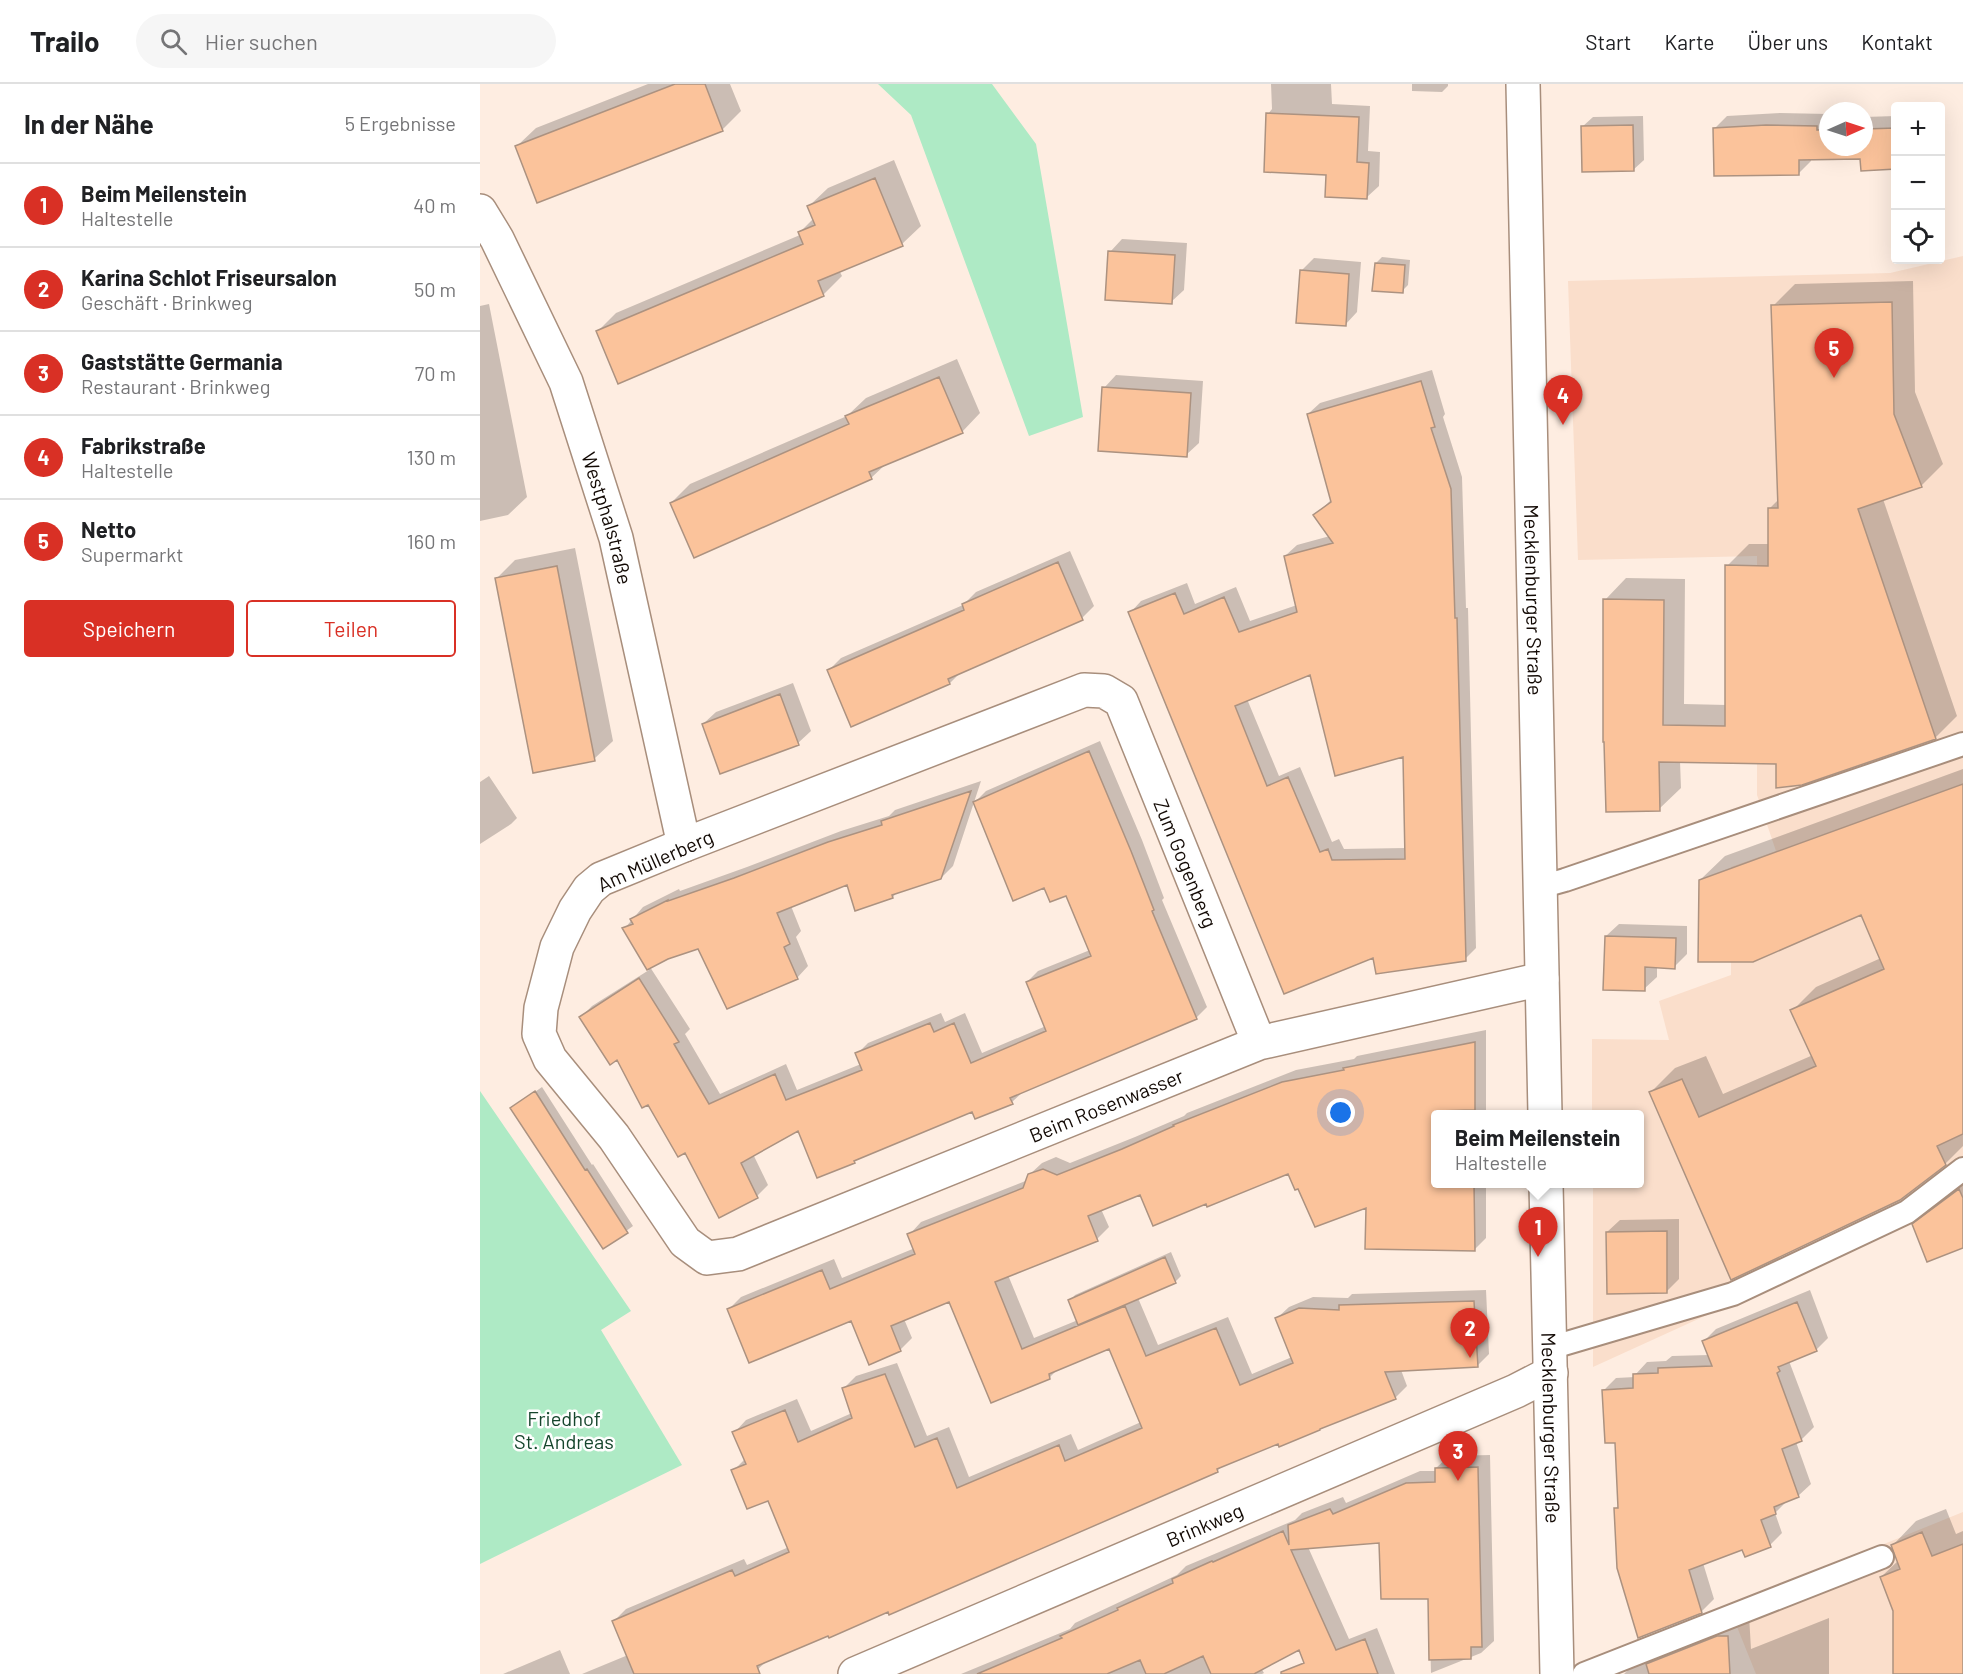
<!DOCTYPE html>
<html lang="de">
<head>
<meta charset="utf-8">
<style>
	body { margin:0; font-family:Barlow,sans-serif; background:#f6f6f6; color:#202124 }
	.controls { position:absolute; right:18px; top:18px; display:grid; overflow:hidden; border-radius:6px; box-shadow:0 6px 24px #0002 }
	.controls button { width:54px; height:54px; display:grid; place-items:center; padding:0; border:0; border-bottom:2px solid #e0e0e0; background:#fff; color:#202124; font:30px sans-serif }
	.compass { position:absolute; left:1339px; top:18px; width:54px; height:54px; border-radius:50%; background:#fff; box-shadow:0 6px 24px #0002; rotate:87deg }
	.you { position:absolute; left:861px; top:1029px; width:21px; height:21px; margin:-15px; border:4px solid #fff; border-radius:50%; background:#1a73e8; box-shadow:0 0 0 9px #1a73e833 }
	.badge { display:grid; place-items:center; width:39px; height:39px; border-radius:50%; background:#d93025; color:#fff; font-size:20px; font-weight:700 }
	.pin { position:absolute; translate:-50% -50px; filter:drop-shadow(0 2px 3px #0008) }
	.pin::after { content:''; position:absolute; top:32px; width:21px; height:18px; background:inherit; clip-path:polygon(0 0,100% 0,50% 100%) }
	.popup { position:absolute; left:951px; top:1026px; width:213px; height:78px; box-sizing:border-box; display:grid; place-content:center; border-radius:6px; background:#fff; filter:drop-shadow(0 2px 4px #0005); font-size:20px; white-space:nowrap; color:#757577 }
	.popup b { font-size:22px; color:#202124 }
	.popup::after { content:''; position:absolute; left:50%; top:100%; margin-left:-12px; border:12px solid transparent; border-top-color:#fff }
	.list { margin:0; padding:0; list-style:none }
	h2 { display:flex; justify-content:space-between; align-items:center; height:78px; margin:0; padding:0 24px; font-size:26px }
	h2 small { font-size:20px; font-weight:400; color:#757577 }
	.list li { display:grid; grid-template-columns:39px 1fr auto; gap:18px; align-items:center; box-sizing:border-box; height:84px; padding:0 24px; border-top:2px solid #e0e0e0 }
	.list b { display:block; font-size:22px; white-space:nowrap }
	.list p { margin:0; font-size:20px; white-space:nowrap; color:#757577 }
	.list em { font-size:20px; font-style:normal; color:#757577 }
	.actions { display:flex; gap:12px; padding:18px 24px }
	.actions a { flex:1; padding:14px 0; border:2px solid #d93025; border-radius:6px; text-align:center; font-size:21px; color:#d93025 }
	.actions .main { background:#d93025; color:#fff }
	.icon { flex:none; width:33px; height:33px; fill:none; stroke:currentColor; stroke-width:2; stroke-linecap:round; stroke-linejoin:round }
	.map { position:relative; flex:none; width:1483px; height:1590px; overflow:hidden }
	header { display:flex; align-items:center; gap:36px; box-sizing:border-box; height:84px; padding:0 30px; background:#fff; border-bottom:2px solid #e0e0e0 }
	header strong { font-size:28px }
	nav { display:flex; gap:33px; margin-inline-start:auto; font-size:21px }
	.search { width:420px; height:54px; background:#f6f6f6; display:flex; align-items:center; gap:15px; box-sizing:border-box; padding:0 21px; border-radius:33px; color:#757577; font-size:22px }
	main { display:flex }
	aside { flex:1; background:#fff }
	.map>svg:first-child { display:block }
</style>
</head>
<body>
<header>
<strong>Trailo</strong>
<div class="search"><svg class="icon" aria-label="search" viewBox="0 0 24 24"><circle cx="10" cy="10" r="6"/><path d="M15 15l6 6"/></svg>Hier suchen</div>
<nav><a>Start</a><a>Karte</a><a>Über uns</a><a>Kontakt</a></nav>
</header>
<main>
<aside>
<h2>In der Nähe<small>5 Ergebnisse</small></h2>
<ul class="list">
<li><span class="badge">1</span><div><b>Beim Meilenstein</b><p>Haltestelle</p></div><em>40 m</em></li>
<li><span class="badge">2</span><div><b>Karina Schlot Friseursalon</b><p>Geschäft · Brinkweg</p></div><em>50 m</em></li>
<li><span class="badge">3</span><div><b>Gaststätte Germania</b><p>Restaurant · Brinkweg</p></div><em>70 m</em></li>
<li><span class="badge">4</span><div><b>Fabrikstraße</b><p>Haltestelle</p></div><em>130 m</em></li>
<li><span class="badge">5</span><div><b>Netto</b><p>Supermarkt</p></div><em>160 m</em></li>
</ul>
<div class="actions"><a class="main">Speichern</a><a>Teilen</a></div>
</aside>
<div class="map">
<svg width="1483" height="1590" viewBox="0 0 1483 1590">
	<rect width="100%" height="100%" fill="#feede1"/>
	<path fill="#fadecb" d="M 1483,172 L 1483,1164 L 1447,1178 L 1431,1138 L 1113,1283 L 1113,1100 L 1160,1100 L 1160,1030 L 1112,1030 L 1112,955 L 1189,956 L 1179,917 L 1251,891 L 1251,783 L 1296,767 L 1277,711 L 1277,472 L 1098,476 L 1088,197 L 1410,189 Z
		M 1483,1428 L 1483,1590 L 1276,1590 L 1249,1523 Z"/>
	<path fill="#aeeac5" d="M 398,0 L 512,0 L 556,60 L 603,333 L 549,352 L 431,31 Z
		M 0,1007 L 151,1227 L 121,1246 L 202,1381 L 0,1480 Z"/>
	<path fill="#0003" fill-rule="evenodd" d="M 168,0 L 250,0 L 261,27 L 242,46 L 37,62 L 56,44 Z
		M 791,0 L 851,0 L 852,20 L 890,22 L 888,67 L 900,68 L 899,102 L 887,113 L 848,89 L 788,30 L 792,25 Z
		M 932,0 L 968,0 L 968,2 L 962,8 L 932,7 Z
		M 1300,29 L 1348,30 L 1348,63 L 1384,63 L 1384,33 L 1416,32 L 1416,84 L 1382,74 L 1331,74 L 1331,77 L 1319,89 L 1234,45 L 1247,32 Z
		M 1163,32 L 1164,76 L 1153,86 L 1102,43 L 1113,33 Z
		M 414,76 L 441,142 L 422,160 L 359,186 L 362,192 L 343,211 L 117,248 L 136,229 L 320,151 L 319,149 L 334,134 L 329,122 L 348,104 Z
		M 642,155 L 707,159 L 704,206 L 691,218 L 630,168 Z
		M 902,173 L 930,176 L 928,201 L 922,207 L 896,179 Z
		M 834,174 L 881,178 L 877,228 L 865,241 L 821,187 Z
		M 1433,197 L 1435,308 L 1463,380 L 1442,401 L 1403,415 L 1477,632 L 1456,653 L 1322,699 L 1297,678 L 1200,677 L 1201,704 L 1179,725 L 1125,516 L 1146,494 L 1205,495 L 1204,620 L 1247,621 L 1247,482 L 1269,460 L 1289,460 L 1289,425 L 1299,415 L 1293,222 L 1315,200 Z
		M 9,220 L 47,413 L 28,431 L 0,437 L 0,222 Z
		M 477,275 L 500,329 L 482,348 L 406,380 L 391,394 L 191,419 L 210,400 L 367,332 L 386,314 Z
		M 952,286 L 965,330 L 963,333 L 982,393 L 986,524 L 988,524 L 996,864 L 985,875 L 894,872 L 650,529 L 661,517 L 707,499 L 715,520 L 756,503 L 770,537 L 817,521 L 805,472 L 817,461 L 850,452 L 835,431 L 852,415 L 828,330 L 840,319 ZM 831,589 L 924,671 L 926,764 L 864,765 L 859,755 L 852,758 L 820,683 L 799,692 L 767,615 Z
		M 636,291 L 723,297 L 719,359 L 706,371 L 624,304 Z
		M 95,464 L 133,657 L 114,675 L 16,495 L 35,476 Z
		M 590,467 L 614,522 L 602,534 L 481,588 L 470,599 L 349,586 L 361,574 L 483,521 L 496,508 Z
		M 313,599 L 331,647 L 318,659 L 223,640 L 236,628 Z
		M 620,657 L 662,756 L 684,814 L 682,816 L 727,923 L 716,934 L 544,1007 L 532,1018 L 493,1026 L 379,1073 L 374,1078 L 319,1045 L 273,1070 L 288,1101 L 277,1112 L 240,1132 L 205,1067 L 169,1019 L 137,974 L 101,933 L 112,922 L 169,886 L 144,845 L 163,823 L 199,805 L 200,807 L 267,783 L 361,747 L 409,732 L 415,726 L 501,697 L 473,782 L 461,794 L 417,808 L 413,813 L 368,799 L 311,822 L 321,847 L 316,853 L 328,882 L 317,894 L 219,863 L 187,874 L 170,883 L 210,945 L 205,950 L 240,1010 L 306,980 L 317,1006 L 381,980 L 377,970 L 388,959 L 461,929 L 465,938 L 485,929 L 502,969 L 566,942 L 547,898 L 558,887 L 610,866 L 587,810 L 565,802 L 495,718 L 506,707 Z
		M 1483,685 L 1483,1062 L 1465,1080 L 1419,1115 L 1252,1194 L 1171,1008 L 1195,984 L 1226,972 L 1243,1010 L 1333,971 L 1312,927 L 1336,903 L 1401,874 L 1381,829 L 1220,796 L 1245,772 Z
		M 9,692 L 37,734 L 31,740 L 0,760 L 0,698 Z
		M 1139,840 L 1207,842 L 1207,870 L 1194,883 L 1177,882 L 1177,893 L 1164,905 L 1126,852 Z
		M 1006,946 L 1006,1030 L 956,1030 L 956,1100 L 1006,1100 L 1006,1154 L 994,1166 L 887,1122 L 819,1103 L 809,1088 L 727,1118 L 661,1109 L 621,1125 L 629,1143 L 617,1155 L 528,1191 L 554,1254 L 598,1236 L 590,1217 L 595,1211 L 691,1168 L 701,1192 L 695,1198 L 658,1214 L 678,1261 L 748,1233 L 772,1290 L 812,1273 L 796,1235 L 809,1223 L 833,1213 L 868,1214 L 872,1210 L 1006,1206 L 1009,1270 L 997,1282 L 921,1286 L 927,1302 L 915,1314 L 799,1358 L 743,1381 L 737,1387 L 287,1577 L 278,1585 L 267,1590 L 102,1590 L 148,1571 L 134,1537 L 146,1525 L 264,1475 L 267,1481 L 309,1463 L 289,1415 L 253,1387 L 265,1375 L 254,1349 L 266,1336 L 317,1315 L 331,1347 L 372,1329 L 364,1304 L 376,1292 L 417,1279 L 447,1352 L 469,1343 L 489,1393 L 591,1350 L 598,1366 L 661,1338 L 630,1263 L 578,1285 L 569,1294 L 470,1216 L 424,1235 L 432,1254 L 420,1266 L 372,1235 L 249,1225 L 261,1213 L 354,1175 L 362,1194 L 435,1164 L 429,1151 L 441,1138 L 548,1096 L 549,1091 L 562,1079 L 576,1073 L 590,1079 L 655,1053 L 704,1032 L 707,1029 L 816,986 L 874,975 L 877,972 Z
		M 62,1003 L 112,1081 L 113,1080 L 153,1142 L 124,1163 L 32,1024 Z
		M 1483,1099 L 1483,1162 L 1448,1176 L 1434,1141 L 1453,1122 Z
		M 1199,1135 L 1199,1195 L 1187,1207 L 1127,1148 L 1140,1136 Z
		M 1330,1206 L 1348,1254 L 1336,1266 L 1309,1277 L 1334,1343 L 1322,1355 L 1316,1358 L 1331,1400 L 1318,1412 L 1308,1416 L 1295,1429 L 1302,1449 L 1290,1461 L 1263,1464 L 1223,1479 L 1234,1515 L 1221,1528 L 1135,1425 L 1139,1421 L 1137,1357 L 1124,1306 L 1136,1294 L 1155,1293 L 1155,1291 L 1167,1278 L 1186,1277 L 1192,1272 L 1229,1271 L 1224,1257 L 1236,1245 Z
		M 1010,1371 L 1014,1557 L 1001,1569 L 951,1589 L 949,1513 L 901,1457 L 828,1463 L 869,1555 L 897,1544 L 915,1590 L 831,1590 L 819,1564 L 781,1584 L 784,1589 L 782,1590 L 481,1590 L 590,1545 L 595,1539 L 697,1491 L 706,1482 L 815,1436 L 822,1429 L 863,1413 L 866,1419 L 940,1387 L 956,1387 L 956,1384 L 969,1372 Z
		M 1466,1425 L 1476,1450 L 1483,1447 L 1483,1589 L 1477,1574 L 1461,1590 L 1414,1590 L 1414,1527 L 1401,1493 L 1419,1476 L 1413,1461 L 1436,1437 Z
		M 1269,1531 L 1271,1565 L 1349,1534 L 1349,1590 L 1144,1590 L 1165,1569 Z
		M 80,1566 L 90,1590 L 23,1590 Z"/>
	<path fill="#fbc39b" stroke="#ac9280" stroke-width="1.5" fill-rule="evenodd" d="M 195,0 L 225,0 L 243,47 L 57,119 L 35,62 Z
		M 786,29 L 879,33 L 877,78 L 889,79 L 887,115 L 845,113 L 846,91 L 784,88 Z
		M 1153,41 L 1154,87 L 1102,88 L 1101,42 Z
		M 1286,41 L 1337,42 L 1337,46 L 1348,46 L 1348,63 L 1384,63 L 1384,45 L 1416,44 L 1416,85 L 1381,87 L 1380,75 L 1319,76 L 1319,91 L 1234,92 L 1233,44 Z
		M 395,94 L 423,162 L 338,197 L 344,212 L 138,300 L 116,247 L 323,160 L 318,148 L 335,141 L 327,122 Z
		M 628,167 L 695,171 L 692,220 L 625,216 Z
		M 895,179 L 925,181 L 923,209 L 892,207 Z
		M 820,186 L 869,190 L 866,242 L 816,239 Z
		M 1412,218 L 1414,330 L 1442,403 L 1378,425 L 1456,655 L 1322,701 L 1296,704 L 1296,680 L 1179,678 L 1180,727 L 1126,728 L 1124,658 L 1123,658 L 1123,515 L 1184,516 L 1183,641 L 1245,642 L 1245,481 L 1288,482 L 1288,424 L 1298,424 L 1291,221 Z
		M 459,293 L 483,349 L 389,388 L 392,395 L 214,474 L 190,419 L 369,340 L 365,332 Z
		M 941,297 L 955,343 L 951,344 L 971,405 L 975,534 L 977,534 L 986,877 L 896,890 L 893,874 L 804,910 L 648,528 L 695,509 L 704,530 L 744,513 L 759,548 L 817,528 L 804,472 L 853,459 L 833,431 L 851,418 L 827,330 ZM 830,591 L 855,692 L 923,673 L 925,775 L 852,776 L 848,765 L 840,768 L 808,693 L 787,702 L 755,622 Z
		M 622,303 L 711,309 L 707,373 L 618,367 Z
		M 578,478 L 603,536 L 468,595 L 470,600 L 371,643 L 347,586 L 484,526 L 482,520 Z
		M 77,482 L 115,677 L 53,689 L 15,494 Z
		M 300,610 L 319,661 L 240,690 L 222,640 Z
		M 609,667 L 651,767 L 674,826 L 672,827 L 717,935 L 530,1014 L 533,1020 L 495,1035 L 492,1028 L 374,1077 L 375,1079 L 337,1094 L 318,1047 L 261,1079 L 278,1114 L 239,1134 L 205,1069 L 198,1073 L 168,1021 L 162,1024 L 137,976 L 130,981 L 99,933 L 159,894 L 199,958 L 194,960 L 229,1020 L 295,990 L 306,1016 L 382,986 L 375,969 L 450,939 L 454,948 L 474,939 L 491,979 L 566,947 L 546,898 L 611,872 L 586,812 L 570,818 L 564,804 L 533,817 L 493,718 Z
		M 1483,700 L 1483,1050 L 1457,1062 L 1466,1081 L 1420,1116 L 1251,1196 L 1169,1008 L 1202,995 L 1219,1033 L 1336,982 L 1310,926 L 1404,885 L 1381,831 L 1273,878 L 1218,878 L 1219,796 Z
		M 491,707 L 461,795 L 412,811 L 413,814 L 375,827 L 367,801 L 297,829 L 310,860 L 304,863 L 318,895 L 247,925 L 218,865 L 188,875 L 167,886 L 142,844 L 153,840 L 150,835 L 188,816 L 188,817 L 254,794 L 348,758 L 402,741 L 401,737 Z
		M 1125,852 L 1196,854 L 1195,885 L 1165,883 L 1165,907 L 1123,906 Z
		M 995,958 L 995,1026 L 956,1027 L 956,1100 L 994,1100 L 995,1167 L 885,1165 L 886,1124 L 835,1143 L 818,1105 L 815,1106 L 808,1090 L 727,1123 L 726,1120 L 673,1142 L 660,1111 L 608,1132 L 618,1157 L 515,1198 L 542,1265 L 645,1222 L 666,1272 L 736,1244 L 760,1301 L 813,1279 L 795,1234 L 819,1224 L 859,1226 L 859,1221 L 994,1217 L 998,1283 L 905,1288 L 916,1315 L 840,1345 L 840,1346 L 799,1363 L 798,1360 L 737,1385 L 738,1388 L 409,1531 L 408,1528 L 349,1554 L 348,1552 L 277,1582 L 280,1590 L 154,1590 L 132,1537 L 252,1486 L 255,1492 L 309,1468 L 288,1417 L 267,1425 L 251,1386 L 266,1380 L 252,1348 L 305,1326 L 318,1358 L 372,1334 L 362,1304 L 405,1290 L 435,1363 L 457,1354 L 477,1404 L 579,1361 L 585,1377 L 662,1344 L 629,1265 L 569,1290 L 570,1295 L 511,1319 L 469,1218 L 411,1242 L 421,1267 L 389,1281 L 371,1237 L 269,1279 L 247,1225 L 342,1186 L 350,1205 L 435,1170 L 427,1150 L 543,1104 L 548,1090 L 563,1085 L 577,1091 L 642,1065 L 694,1042 L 693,1041 L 802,998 L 864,986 L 863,984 Z
		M 55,1007 L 105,1086 L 107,1085 L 148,1149 L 123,1165 L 30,1024 Z
		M 1479,1105 L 1483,1114 L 1483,1164 L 1447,1178 L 1432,1140 Z
		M 1187,1147 L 1187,1209 L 1127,1210 L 1126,1148 Z
		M 685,1173 L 696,1199 L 598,1241 L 588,1216 Z
		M 1317,1218 L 1337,1267 L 1298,1283 L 1300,1287 L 1297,1289 L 1322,1357 L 1302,1365 L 1319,1413 L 1294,1423 L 1296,1430 L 1281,1436 L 1291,1463 L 1265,1473 L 1262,1466 L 1209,1486 L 1222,1529 L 1158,1554 L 1137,1484 L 1134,1424 L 1138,1424 L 1135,1359 L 1125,1359 L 1122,1306 L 1153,1304 L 1153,1290 L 1178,1289 L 1178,1284 L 1232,1282 L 1222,1257 Z
		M 998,1383 L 1002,1563 L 991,1563 L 991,1575 L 949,1576 L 948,1515 L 901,1515 L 899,1459 L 811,1466 L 856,1566 L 885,1555 L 898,1590 L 801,1590 L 801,1588 L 824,1579 L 819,1566 L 774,1590 L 731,1590 L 723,1572 L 684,1590 L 666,1590 L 660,1576 L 627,1590 L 497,1590 L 582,1554 L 580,1552 L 638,1526 L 637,1524 L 693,1499 L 692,1495 L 732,1477 L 733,1478 L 803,1447 L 809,1461 L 808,1441 L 850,1425 L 853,1430 L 926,1399 L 955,1398 L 955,1384 Z
		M 1442,1448 L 1452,1472 L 1483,1460 L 1483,1590 L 1413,1590 L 1413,1527 L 1400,1493 L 1420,1485 L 1411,1461 Z
		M 1237,1552 L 1248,1552 L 1250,1590 L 1169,1590 L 1166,1580 Z"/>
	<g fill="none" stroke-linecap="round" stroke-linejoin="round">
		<defs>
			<path id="service" d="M 1060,803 L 1085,796 L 1483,660
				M 1070,1264 L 1253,1210 L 1427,1128 L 1483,1085
				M 1104,1590 L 1402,1473"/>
			<g id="minor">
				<path id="s1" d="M 0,127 L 17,155 L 86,298 L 136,454 L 204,761"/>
				<path id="s2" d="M 779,959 L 641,617 L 624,607 L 604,606 L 204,761 L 121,795 L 109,805 L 95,826 L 77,863 L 61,924 L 59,950 L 70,975 L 134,1053 L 205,1158 L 227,1174 L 258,1170 L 779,959 L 1062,895"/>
				<path id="s3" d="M 375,1590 L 1036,1307 L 1071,1289"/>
			</g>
			<g id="tertiary">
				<path id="s4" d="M 1043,0 L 1065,1030"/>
				<path id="s5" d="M 1066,1100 L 1077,1590"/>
			</g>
		</defs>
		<use href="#service" stroke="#a88e7c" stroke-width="26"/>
		<use href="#minor" stroke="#a88e7c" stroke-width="36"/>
		<use href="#tertiary" stroke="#a88e7c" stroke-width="36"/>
		<use href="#service" stroke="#fff" stroke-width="22"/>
		<use href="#minor" stroke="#fff" stroke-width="33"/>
		<use href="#tertiary" stroke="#fff" stroke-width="33"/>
	</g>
	<g text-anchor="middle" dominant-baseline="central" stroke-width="5" stroke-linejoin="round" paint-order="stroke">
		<g font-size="20" fill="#120904" stroke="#fefefe">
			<text stroke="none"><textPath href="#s1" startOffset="334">Westphalstraße</textPath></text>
			<text stroke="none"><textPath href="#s4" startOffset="516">Mecklenburger Straße</textPath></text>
			<text transform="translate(175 776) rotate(-24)">Am Müllerberg</text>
			<text transform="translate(706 779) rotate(68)">Zum Gogenberg</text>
			<text stroke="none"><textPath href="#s2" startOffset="1809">Beim Rosenwasser</textPath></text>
			<text stroke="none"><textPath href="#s5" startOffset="244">Mecklenburger Straße</textPath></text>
			<text stroke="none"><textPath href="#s3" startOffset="380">Brinkweg</textPath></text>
		</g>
		<g font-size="20" fill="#15452c" stroke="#fefefe">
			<text x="84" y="1334">Friedhof<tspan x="84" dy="23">St. Andreas</tspan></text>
		</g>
	</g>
</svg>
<div class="controls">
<button>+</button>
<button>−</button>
<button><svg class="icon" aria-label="locate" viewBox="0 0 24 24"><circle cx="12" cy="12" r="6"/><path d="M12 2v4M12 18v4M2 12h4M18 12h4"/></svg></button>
</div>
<svg class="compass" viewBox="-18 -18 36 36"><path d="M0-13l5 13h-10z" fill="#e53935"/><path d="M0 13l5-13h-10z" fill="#757577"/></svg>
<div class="you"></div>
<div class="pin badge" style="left:1058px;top:1173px">1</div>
<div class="popup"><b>Beim Meilenstein</b>Haltestelle</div>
<div class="pin badge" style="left:990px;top:1274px">2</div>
<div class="pin badge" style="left:978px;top:1397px">3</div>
<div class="pin badge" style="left:1083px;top:341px">4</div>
<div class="pin badge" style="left:1354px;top:294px">5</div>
</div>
</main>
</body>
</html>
